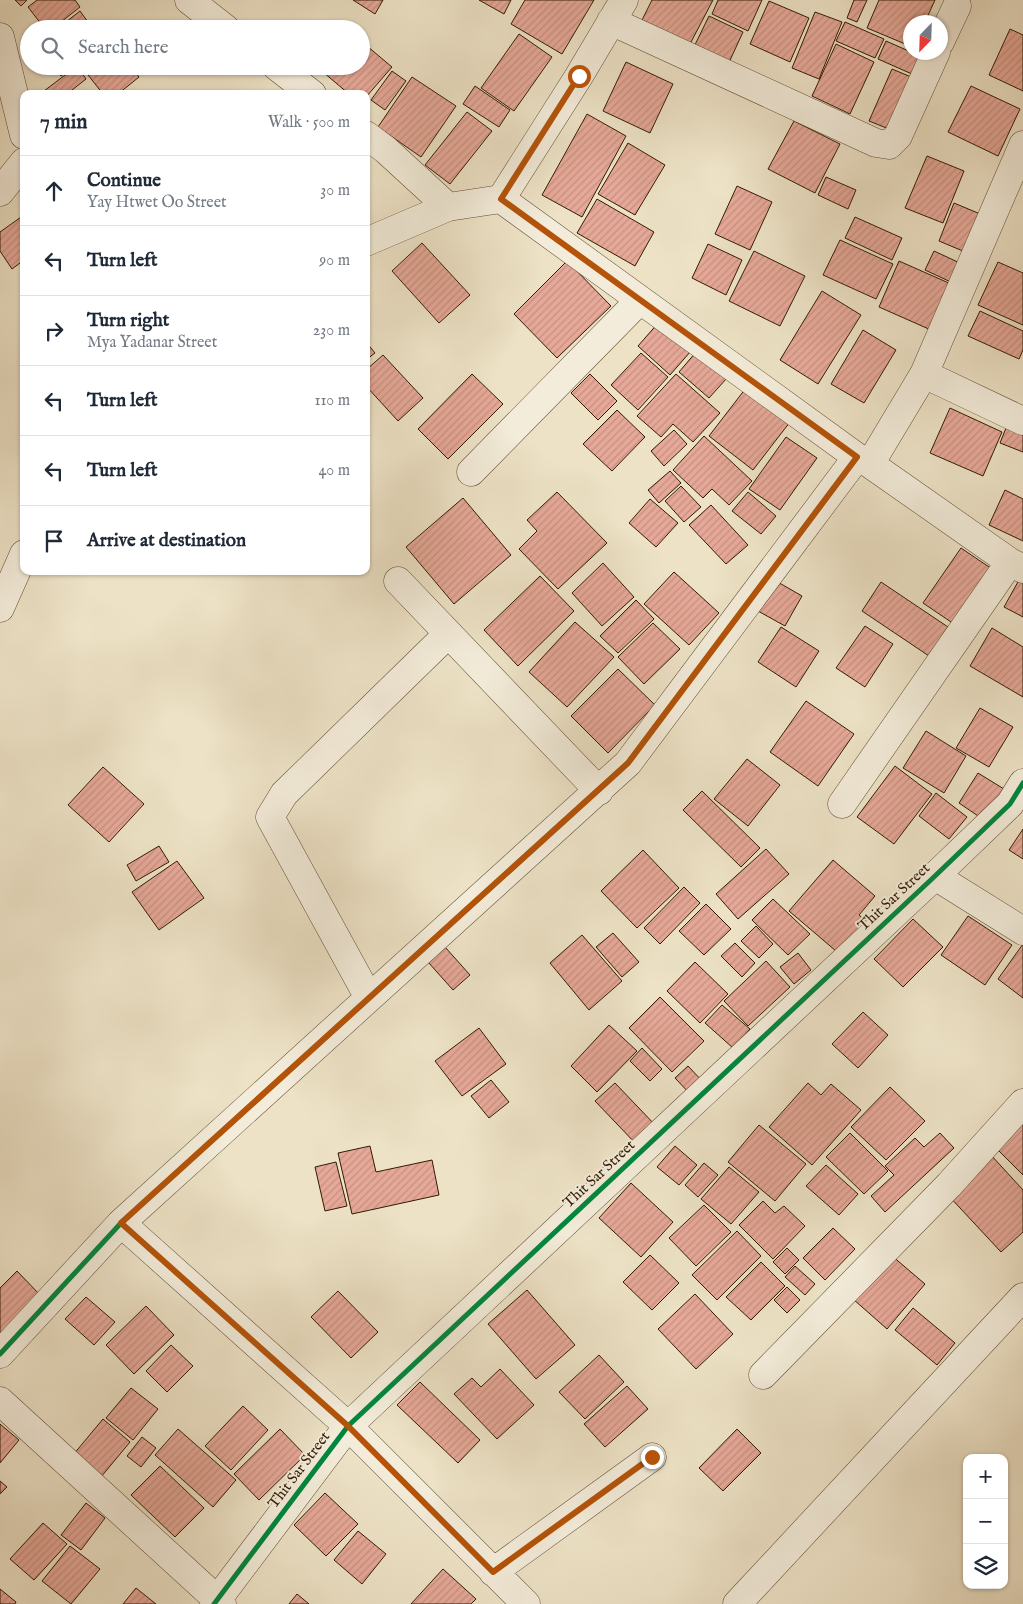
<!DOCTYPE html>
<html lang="en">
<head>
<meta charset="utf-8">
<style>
	body { margin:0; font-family:"IM FELL English",serif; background:#f6f6f7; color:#1f2937 }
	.controls { position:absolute; right:15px; bottom:15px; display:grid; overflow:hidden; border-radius:10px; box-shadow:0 1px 4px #0004 }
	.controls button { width:45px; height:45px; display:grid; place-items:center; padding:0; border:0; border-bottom:1px solid #e0e1e3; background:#fff; color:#1f2937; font:25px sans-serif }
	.compass { position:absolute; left:903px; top:15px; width:45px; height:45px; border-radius:50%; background:#fff; box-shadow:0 1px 4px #0004; rotate:203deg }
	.stop { position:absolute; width:15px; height:15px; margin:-11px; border:4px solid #b45309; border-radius:50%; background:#fff }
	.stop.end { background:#b45309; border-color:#fff; box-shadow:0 1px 5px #0008 }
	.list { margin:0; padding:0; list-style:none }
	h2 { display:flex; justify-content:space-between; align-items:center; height:65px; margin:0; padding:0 20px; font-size:21px }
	h2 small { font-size:16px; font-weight:400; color:#747a83 }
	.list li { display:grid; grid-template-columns:32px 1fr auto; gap:15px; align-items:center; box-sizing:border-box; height:70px; padding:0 20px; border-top:1px solid #e0e1e3 }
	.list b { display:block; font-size:19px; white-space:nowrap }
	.list p { margin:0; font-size:16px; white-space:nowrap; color:#747a83 }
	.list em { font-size:16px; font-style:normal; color:#747a83 }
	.icon { flex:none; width:28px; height:28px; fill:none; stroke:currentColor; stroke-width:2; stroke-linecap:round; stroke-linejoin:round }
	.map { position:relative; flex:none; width:1023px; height:1604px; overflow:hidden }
	.search { position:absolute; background:#fff; box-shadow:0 1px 4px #0004; left:20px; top:20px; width:350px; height:55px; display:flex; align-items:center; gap:12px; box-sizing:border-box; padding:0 18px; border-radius:28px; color:#747a83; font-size:19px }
	.panel { position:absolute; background:#fff; box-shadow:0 1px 4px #0004; left:20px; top:90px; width:350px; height:485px; border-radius:10px }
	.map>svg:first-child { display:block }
</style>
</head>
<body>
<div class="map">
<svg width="1023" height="1604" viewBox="0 0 1023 1604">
	<defs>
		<pattern id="building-hatch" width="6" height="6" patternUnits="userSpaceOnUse" patternTransform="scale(1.25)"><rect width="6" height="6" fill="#e6a898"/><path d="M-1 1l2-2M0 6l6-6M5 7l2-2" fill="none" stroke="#c69081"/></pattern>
	</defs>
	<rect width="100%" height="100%" fill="#ede2c6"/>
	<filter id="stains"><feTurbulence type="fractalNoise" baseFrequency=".004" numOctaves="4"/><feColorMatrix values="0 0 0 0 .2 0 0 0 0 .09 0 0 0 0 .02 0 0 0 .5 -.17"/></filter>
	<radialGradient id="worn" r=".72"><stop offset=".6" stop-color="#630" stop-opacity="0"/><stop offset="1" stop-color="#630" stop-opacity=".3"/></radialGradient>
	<path fill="url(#building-hatch)" stroke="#331b02" d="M 15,0 L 27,0 L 21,6 Z
		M 37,0 L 75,0 L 80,7 L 52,29 L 45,29 L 28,7 Z
		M 353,0 L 383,0 L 375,14 Z
		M 479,0 L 511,0 L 504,14 Z
		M 525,0 L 594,0 L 562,54 L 511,24 Z
		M 652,0 L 713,0 L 690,44 L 642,20 Z
		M 718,0 L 762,0 L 748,31 L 712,14 Z
		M 854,0 L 867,0 L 857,22 L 847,18 Z
		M 879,0 L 935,0 L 925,22 L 910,22 L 910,46 L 867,28 Z
		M 769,1 L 809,18 L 790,62 L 750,44 Z
		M 80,11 L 93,29 L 57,29 Z
		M 815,12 L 842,22 L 819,79 L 792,68 Z
		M 709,16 L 743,32 L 726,69 L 691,53 Z
		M 845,22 L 884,39 L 875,58 L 836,41 Z
		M 1010,29 L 1023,35 L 1023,91 L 989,75 Z
		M 519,34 L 552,57 L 514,111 L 481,88 Z
		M 361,41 L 392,67 L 366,97 L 366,94 L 349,94 L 323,72 L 329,66 L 361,66 Z
		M 886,41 L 929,60 L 921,78 L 878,59 Z
		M 836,44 L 874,62 L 850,114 L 812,96 Z
		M 626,62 L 673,84 L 650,133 L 603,111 Z
		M 53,66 L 74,66 L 61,76 Z
		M 77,66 L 86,79 L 67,94 L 40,94 Z
		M 81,66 L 131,66 L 139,77 L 118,94 L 103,94 Z
		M 892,69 L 916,79 L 894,131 L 869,121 Z
		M 392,71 L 406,81 L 385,110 L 371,100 Z
		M 412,77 L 456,106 L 421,157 L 378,127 Z
		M 475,86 L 510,110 L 499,127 L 463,104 Z
		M 971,86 L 1020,109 L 998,156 L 948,132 Z
		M 467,112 L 492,131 L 450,184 L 425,165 Z
		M 587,114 L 626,136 L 582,217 L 542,195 Z
		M 794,121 L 840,144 L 815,193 L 768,169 Z
		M 628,143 L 665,165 L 635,215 L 598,194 Z
		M 927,156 L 964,171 L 943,223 L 905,208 Z
		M 826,177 L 856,190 L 848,209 L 818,195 Z
		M 737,186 L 772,202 L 750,250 L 715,234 Z
		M 597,199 L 654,232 L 635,266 L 577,233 Z
		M 954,203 L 985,216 L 970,254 L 939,241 Z
		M 24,215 L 24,260 L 12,269 L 0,251 L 0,232 Z
		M 855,217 L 902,238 L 892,260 L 845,238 Z
		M 840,240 L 893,264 L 876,299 L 823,275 Z
		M 422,243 L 470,295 L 439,323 L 392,271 Z
		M 708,244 L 742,260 L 726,295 L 692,278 Z
		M 754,251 L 805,276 L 780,326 L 729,301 Z
		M 934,251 L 962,264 L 953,283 L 925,270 Z
		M 567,261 L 611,306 L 557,358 L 514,314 Z
		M 899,261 L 951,284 L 931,330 L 879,307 Z
		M 998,262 L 1023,273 L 1023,325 L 978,305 Z
		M 822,291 L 861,315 L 818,384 L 780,360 Z
		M 980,311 L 1023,331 L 1023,350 L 1019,359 L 968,336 Z
		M 659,322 L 691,351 L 670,375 L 638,346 Z
		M 863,330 L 896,350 L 864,403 L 831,384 Z
		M 366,342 L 375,353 L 366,360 Z
		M 696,352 L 727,378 L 709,398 L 679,372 Z
		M 641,353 L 668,377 L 638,410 L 611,385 Z
		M 383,355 L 423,398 L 398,421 L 366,386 L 366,370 Z
		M 472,374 L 503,404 L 448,459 L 418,429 Z
		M 590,374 L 617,401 L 598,420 L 571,393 Z
		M 676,374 L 720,413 L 693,442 L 673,424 L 661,437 L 637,416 Z
		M 746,388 L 790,422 L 753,470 L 709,436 Z
		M 950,408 L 1002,432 L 983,476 L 930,453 Z
		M 617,410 L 645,437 L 612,471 L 583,444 Z
		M 1006,428 L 1023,435 L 1023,452 L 1000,443 Z
		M 674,430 L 687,444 L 664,466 L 651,451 Z
		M 704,436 L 752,481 L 729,505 L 712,489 L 703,498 L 673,470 Z
		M 786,437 L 817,458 L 780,510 L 749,489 Z
		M 670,471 L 681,483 L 659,503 L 648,490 Z
		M 681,486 L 701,507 L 684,522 L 665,501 Z
		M 1005,490 L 1023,499 L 1023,541 L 989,525 Z
		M 557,492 L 607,543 L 558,589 L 519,549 L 537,531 L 527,520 Z
		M 748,492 L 776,516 L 761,534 L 732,511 Z
		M 463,498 L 511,555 L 454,604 L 406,547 Z
		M 650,499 L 678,523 L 656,547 L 629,523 Z
		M 711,505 L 748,545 L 726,564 L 689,525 Z
		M 961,548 L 992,569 L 954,624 L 923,603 Z
		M 603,563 L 634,597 L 602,626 L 572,593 Z
		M 674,572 L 719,613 L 689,645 L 644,604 Z
		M 540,576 L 574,611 L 518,666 L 484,630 Z
		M 1019,580 L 1023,582 L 1023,617 L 1004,607 Z
		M 776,581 L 802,596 L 785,626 L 758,611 Z
		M 881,582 L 948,627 L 929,656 L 862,611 Z
		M 636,600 L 654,619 L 618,653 L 600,636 Z
		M 575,622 L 614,657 L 567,707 L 529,672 Z
		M 653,623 L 680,649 L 644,684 L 618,657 Z
		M 865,626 L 893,644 L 865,687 L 836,668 Z
		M 781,627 L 819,651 L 796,687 L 758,662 Z
		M 992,628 L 1023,647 L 1023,697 L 970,666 Z
		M 618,669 L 655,705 L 608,753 L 571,716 Z
		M 806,701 L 854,734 L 818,786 L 770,752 Z
		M 980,708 L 1013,727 L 989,767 L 956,748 Z
		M 926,731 L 966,756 L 944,793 L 903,768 Z
		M 747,759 L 780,785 L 748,826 L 714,799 Z
		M 895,766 L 932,794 L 894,844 L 857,817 Z
		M 103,767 L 144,804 L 109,842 L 68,805 Z
		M 978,773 L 1004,789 L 984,820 L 959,803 Z
		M 702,791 L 760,848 L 741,867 L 683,810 Z
		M 936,793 L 967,817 L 949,839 L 919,816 Z
		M 1023,829 L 1023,859 L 1009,850 Z
		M 159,846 L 169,862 L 136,881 L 127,865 Z
		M 766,849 L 789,874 L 738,919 L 716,894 Z
		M 643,850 L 679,888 L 637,928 L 601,891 Z
		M 833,860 L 875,896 L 859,915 L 870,925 L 843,957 L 789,911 Z
		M 177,861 L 204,898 L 159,930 L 132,892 Z
		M 684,887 L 700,903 L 660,944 L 644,928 Z
		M 773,899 L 810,934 L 788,955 L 752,920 Z
		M 706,904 L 731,929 L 704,955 L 679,931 Z
		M 968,916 L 1012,945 L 985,985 L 941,955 Z
		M 913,919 L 943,947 L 903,987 L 874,959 Z
		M 756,926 L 773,944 L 759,958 L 741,941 Z
		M 613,933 L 639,962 L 622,977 L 596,947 Z
		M 582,935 L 622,981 L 589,1010 L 550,963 Z
		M 735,943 L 755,963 L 742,977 L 721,956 Z
		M 1023,944 L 1023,998 L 998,979 Z
		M 445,947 L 470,975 L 453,990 L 428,962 Z
		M 798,953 L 811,970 L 794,984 L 780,967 Z
		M 766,961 L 790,987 L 748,1026 L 724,1001 Z
		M 695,962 L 728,994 L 700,1023 L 667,991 Z
		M 660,997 L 704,1041 L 672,1072 L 629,1028 Z
		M 722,1005 L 750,1029 L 733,1048 L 705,1023 Z
		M 863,1012 L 888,1035 L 858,1068 L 832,1044 Z
		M 609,1025 L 637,1051 L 597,1092 L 571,1066 Z
		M 479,1028 L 506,1064 L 462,1096 L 435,1061 Z
		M 642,1048 L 662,1069 L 650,1081 L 630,1061 Z
		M 688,1066 L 705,1084 L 692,1096 L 675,1078 Z
		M 491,1080 L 509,1102 L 489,1118 L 471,1096 Z
		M 615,1083 L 658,1128 L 638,1146 L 595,1101 Z
		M 808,1083 L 821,1095 L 831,1084 L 861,1110 L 812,1165 L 769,1127 Z
		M 890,1087 L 925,1121 L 886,1160 L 851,1127 Z
		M 1023,1123 L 1023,1175 L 997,1149 Z
		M 759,1125 L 806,1164 L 775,1201 L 728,1162 Z
		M 850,1133 L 888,1171 L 864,1194 L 826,1157 Z
		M 940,1133 L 954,1148 L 885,1212 L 871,1196 L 894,1175 L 885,1166 L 915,1138 L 924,1147 Z
		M 370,1146 L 376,1172 L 432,1160 L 439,1195 L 352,1214 L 338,1153 Z
		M 675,1146 L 697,1165 L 679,1185 L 657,1167 Z
		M 990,1154 L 1023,1190 L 1023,1232 L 1001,1252 L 947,1194 Z
		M 336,1162 L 347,1206 L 325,1211 L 315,1167 Z
		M 704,1163 L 718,1175 L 698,1197 L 685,1185 Z
		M 826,1165 L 858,1194 L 839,1215 L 806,1186 Z
		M 729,1167 L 759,1192 L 731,1224 L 701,1199 Z
		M 631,1183 L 673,1222 L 641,1257 L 599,1218 Z
		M 763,1201 L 775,1213 L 784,1206 L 805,1226 L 773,1259 L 739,1225 Z
		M 704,1205 L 731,1232 L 696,1266 L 669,1238 Z
		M 833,1228 L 855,1249 L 825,1280 L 803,1258 Z
		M 737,1231 L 761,1256 L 717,1300 L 692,1275 Z
		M 787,1248 L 799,1260 L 785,1274 L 773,1262 Z
		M 650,1255 L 679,1283 L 652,1310 L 623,1282 Z
		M 891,1255 L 925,1284 L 887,1329 L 853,1299 Z
		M 761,1262 L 785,1286 L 751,1320 L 726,1297 Z
		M 795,1266 L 815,1284 L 805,1295 L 785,1277 Z
		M 17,1271 L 42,1297 L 0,1337 L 0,1288 Z
		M 787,1287 L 800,1300 L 787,1313 L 774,1300 Z
		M 527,1290 L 575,1345 L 536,1379 L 488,1324 Z
		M 338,1291 L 378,1332 L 351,1358 L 311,1317 Z
		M 695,1294 L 733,1334 L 696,1369 L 658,1329 Z
		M 86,1297 L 115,1322 L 94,1345 L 65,1319 Z
		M 146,1306 L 174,1335 L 134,1374 L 106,1345 Z
		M 913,1308 L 955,1343 L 937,1365 L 895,1330 Z
		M 171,1345 L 193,1366 L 167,1392 L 146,1371 Z
		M 599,1355 L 624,1382 L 585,1419 L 559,1392 Z
		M 500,1369 L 534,1405 L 497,1439 L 454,1394 L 472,1378 L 481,1387 Z
		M 420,1382 L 480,1440 L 458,1463 L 397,1405 Z
		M 627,1386 L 648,1409 L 605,1447 L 584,1424 Z
		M 131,1388 L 158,1409 L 133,1440 L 106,1418 Z
		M 243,1406 L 268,1430 L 231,1470 L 205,1446 Z
		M 103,1419 L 130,1442 L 101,1477 L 73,1455 Z
		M 0,1424 L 19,1440 L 0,1463 Z
		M 178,1429 L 236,1480 L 213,1507 L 155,1455 Z
		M 280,1429 L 305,1455 L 259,1500 L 234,1474 Z
		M 737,1429 L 761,1453 L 723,1491 L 699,1468 Z
		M 142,1437 L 156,1448 L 141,1467 L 127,1456 Z
		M 160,1466 L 204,1508 L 175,1537 L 131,1495 Z
		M 0,1481 L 7,1487 L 0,1494 Z
		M 325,1493 L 358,1524 L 326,1556 L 294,1525 Z
		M 86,1503 L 105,1518 L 81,1550 L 61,1535 Z
		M 43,1523 L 67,1544 L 34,1580 L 10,1559 Z
		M 358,1531 L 386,1554 L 362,1584 L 334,1560 Z
		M 70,1546 L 100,1569 L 71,1604 L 42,1581 Z
		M 443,1569 L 476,1599 L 471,1604 L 411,1604 Z
		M 136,1588 L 156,1604 L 123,1604 Z
		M 0,1589 L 16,1602 L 15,1604 L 0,1604 Z
		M 297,1594 L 309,1604 L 289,1604 Z"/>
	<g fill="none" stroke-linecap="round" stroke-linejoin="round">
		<defs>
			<path id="minor" d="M 189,0 L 226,29
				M 611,21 L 876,143 L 889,145 L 898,136 L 936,52
				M 0,37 L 24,135
				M 940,42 L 957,6
				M 276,66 L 312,94
				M 366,135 L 386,150 L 448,207
				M 0,192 L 24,162
				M 501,199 L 857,457 L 870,464 L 1010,562 L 1023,569
				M 366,242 L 448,207 L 501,199 L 579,76 L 624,0
				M 924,374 L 1023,421
				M 870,464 L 924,374 L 1023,145
				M 471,472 L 640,300
				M 398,581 L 599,791
				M 0,608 L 24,554
				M 842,804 L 1010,562
				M 935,876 L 1023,931
				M 369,998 L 270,817 L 284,794 L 448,634
				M 121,1223 L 348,1426 L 526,1604
				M 0,1354 L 121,1223 L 628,763 L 857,457
				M 763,1375 L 949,1185 L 1023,1103
				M 0,1401 L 222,1604
				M 493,1572 L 652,1457
				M 214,1604 L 348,1426 L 935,876 L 1010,804 L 1023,783
				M 737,1604 L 1023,1297"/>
		</defs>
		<use href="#minor" stroke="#624d33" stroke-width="29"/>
		<use href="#minor" stroke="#f3ecda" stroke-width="28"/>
		<defs>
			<path id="cycleway" d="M 0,1354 L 121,1223 L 628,763 L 857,457
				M 214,1604 L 348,1426 L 935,876 L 1010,804 L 1023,783"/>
		</defs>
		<use href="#cycleway" stroke="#f3ecda" stroke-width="8"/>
		<use href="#cycleway" stroke="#00873e" stroke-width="5"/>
	</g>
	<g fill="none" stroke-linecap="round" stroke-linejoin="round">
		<path stroke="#b45309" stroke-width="6" d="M 579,76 L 501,199 L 857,457 L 628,763 L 121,1223 L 348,1426 L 493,1572 L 652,1457"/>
	</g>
	<g text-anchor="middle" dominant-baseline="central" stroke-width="4" stroke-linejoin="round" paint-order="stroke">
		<g font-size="15" fill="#331b02" stroke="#f3ecda">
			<text transform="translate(894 897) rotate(-43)">Thit Sar Street</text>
			<text transform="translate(599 1174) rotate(-43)">Thit Sar Street</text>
			<text transform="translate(299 1470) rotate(-53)">Thit Sar Street</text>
		</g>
	</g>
	<rect width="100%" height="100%" filter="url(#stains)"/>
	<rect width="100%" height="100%" fill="url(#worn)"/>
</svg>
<div class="controls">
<button>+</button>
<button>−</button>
<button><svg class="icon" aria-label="layers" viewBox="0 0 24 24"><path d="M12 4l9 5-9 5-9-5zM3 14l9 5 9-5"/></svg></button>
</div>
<svg class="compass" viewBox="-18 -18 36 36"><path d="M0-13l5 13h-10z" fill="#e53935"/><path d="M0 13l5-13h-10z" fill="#747a83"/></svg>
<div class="stop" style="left:579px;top:76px"></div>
<div class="stop end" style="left:652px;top:1457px"></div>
<div class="search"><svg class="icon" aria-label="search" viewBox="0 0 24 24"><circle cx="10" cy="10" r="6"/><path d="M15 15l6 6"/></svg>Search here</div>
<section class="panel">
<h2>7 min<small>Walk · 500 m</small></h2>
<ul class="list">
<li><svg class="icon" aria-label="ahead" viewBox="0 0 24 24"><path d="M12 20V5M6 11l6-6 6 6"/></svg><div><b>Continue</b><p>Yay Htwet Oo Street</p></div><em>30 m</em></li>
<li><svg class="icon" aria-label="left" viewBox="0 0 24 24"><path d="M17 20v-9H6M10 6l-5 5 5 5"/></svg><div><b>Turn left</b></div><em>90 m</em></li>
<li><svg class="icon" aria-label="right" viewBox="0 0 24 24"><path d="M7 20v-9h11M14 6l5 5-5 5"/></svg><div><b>Turn right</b><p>Mya Yadanar Street</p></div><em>230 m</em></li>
<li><svg class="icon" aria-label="left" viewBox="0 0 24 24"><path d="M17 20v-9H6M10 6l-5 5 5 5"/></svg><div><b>Turn left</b></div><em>110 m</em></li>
<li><svg class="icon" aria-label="left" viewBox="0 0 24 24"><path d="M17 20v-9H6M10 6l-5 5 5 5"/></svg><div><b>Turn left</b></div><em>40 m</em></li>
<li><svg class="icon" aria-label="arrive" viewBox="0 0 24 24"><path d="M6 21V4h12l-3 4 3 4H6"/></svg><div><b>Arrive at destination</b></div></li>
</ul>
</section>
</div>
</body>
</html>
